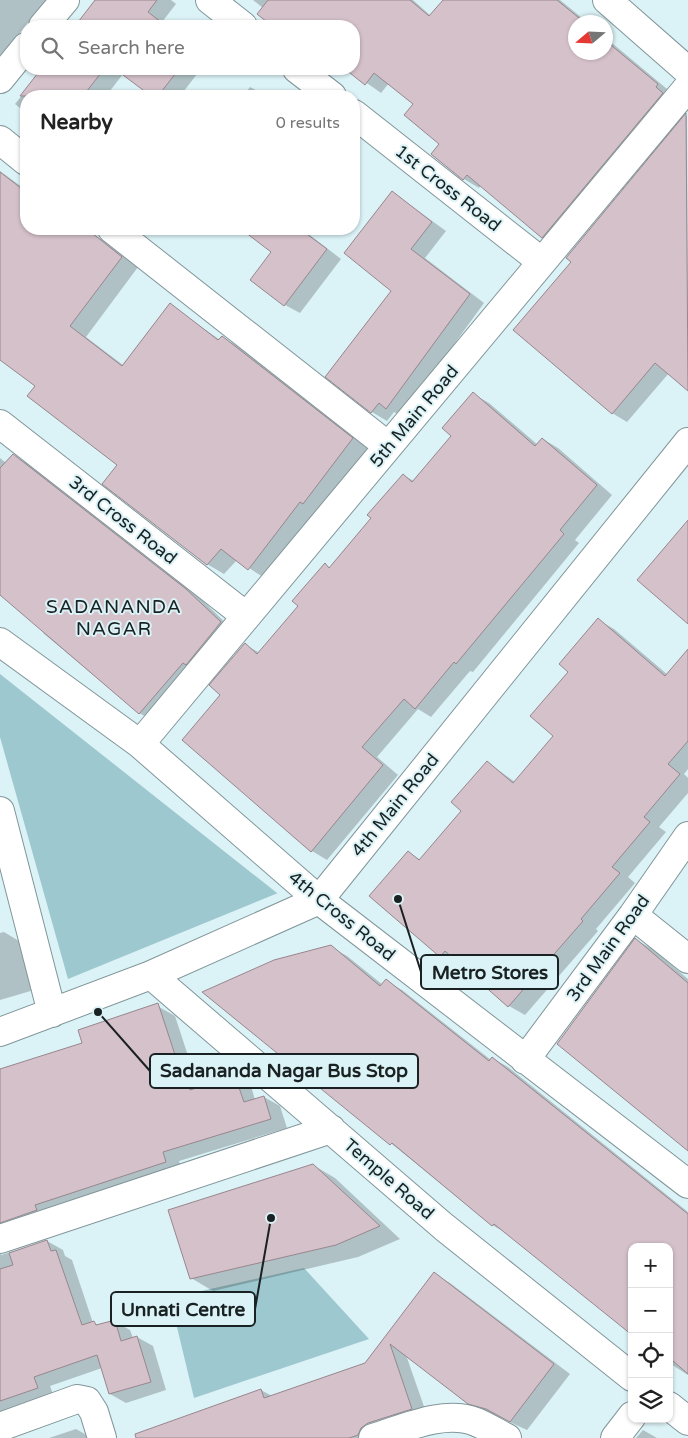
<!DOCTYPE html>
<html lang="en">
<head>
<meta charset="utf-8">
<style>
	body { margin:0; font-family:"Varela Round",sans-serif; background:#f2f2f2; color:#222 }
	.controls { position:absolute; right:15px; bottom:15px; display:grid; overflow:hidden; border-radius:10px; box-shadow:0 1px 4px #0004 }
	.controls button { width:45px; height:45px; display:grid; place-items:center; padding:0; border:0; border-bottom:1px solid #e0e0e0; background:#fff; color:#222; font:25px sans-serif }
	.compass { position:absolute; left:568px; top:15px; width:45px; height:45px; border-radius:50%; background:#fff; box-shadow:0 1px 4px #0004; rotate:251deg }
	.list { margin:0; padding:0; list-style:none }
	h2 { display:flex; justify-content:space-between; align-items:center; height:65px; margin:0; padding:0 20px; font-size:21px }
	h2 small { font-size:16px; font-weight:400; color:#767676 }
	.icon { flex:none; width:28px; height:28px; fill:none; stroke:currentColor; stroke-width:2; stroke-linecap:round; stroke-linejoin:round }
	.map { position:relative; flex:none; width:688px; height:1438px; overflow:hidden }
	.search { position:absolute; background:#fff; box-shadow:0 1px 4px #0004; left:20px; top:20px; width:340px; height:55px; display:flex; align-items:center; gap:12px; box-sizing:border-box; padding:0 18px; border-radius:20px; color:#767676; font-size:19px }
	.panel { position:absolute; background:#fff; box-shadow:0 1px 4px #0004; left:20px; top:90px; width:340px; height:145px; border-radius:20px }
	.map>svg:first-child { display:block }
</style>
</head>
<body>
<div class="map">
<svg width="688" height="1438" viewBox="0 0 688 1438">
	<rect width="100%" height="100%" fill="#dbf2f6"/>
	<path fill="#9ec8cf" d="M 0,674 L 277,893 L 278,893 L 68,979 L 0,737 Z
		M 304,1268 L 369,1339 L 194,1398 L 170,1298 Z"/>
	<path fill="#0003" d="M 0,0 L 46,0 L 0,58 Z
		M 96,0 L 171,0 L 176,4 L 162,22 L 168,26 L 76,26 Z
		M 253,0 L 413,0 L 431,16 L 444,0 L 560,0 L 587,22 L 576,22 L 576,52 L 606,52 L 606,38 L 673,94 L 558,246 L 543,237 L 481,185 L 479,188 L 464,179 L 415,104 L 389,83 L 381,93 L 347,69 L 354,69 L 354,26 L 275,26 L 259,14 L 263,8 Z
		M 43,69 L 201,69 L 180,96 L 153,96 L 123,74 L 106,96 L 26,96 L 26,113 L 15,104 Z
		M 250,87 L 265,95 L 266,96 L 243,96 Z
		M 687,115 L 688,387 L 669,373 L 627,422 L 612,413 L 572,262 L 568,258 Z
		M 0,171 L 26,190 L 26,229 L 87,229 L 138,267 L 86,337 L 123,365 L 170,305 L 220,340 L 222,337 L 239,347 L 369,449 L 266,579 L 237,560 L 224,574 L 207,564 L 118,465 L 37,386 L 0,359 Z
		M 392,192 L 446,231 L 425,258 L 484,303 L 402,416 L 394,412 L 387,421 L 372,412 L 327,377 L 393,291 Z
		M 243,229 L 302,229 L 341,259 L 300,313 L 285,305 L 273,251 Z
		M 473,394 L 489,403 L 538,445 L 543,439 L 558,448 L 612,495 L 575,540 L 579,543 L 473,672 L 470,671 L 431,717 L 418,709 L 377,757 L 398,775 L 327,860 L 312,851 L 183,740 L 222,695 L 245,645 L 260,653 L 299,606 L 325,565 L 331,568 L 373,518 L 403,475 L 414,481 L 453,436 Z
		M 13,455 L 28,464 L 201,599 L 235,632 L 154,721 L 139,713 L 43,633 L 71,624 L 0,593 L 0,458 L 6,463 Z
		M 598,620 L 614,629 L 668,675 L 688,651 L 688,769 L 684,774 L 688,778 L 688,793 L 659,827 L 666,832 L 628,877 L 635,883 L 596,929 L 598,931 L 525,1015 L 509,1006 L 459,962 L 456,965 L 440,956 L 409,853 L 421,860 L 463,811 L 487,762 L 515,782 L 555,736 L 570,672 Z
		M 4,932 L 19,941 L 34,990 L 0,1000 L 0,933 Z
		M 636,940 L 651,948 L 688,979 L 688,1149 Z
		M 331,947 L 347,956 L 383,985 L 386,981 L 402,990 L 491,1060 L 492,1058 L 508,1067 L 688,1212 L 688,1375 L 669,1363 L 669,1247 L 508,1234 L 492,1225 L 204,992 Z
		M 159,1007 L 175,1016 L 198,1086 L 201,1088 L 235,1077 L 251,1086 L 255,1100 L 264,1097 L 280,1106 L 287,1128 L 179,1161 L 182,1171 L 0,1246 L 1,1255 L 47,1241 L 63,1250 L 65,1256 L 72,1260 L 93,1323 L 99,1325 L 114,1321 L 130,1330 L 133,1338 L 137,1337 L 153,1346 L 166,1390 L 126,1403 L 110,1394 L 102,1368 L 50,1386 L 54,1397 L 0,1416 L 0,1070 L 84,1043 Z
		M 313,1165 L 335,1178 L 400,1239 L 358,1257 L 213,1291 L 191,1278 Z
		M 434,1274 L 450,1283 L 570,1374 L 527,1430 L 469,1403 L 406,1355 L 428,1418 L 377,1438 L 153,1438 L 261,1390 L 272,1396 L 365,1364 Z
		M 76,1429 L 92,1438 L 49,1438 Z
		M 643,1430 L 657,1438 L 636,1438 Z"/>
	<path fill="#d5c1ca" stroke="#98868e" d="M 95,0 L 157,0 L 148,12 L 166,26 L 75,26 Z
		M 268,0 L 410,0 L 429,16 L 443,0 L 557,0 L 584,22 L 576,22 L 576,52 L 606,52 L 606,41 L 658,84 L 656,87 L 663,93 L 542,238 L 467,175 L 463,180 L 431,154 L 439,144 L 404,115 L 413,104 L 374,73 L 365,85 L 345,69 L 354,69 L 354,26 L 272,26 L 257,14 Z
		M 41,69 L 104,69 L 83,96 L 20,96 Z
		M 115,69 L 179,69 L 158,96 L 151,96 Z
		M 686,113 L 688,391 L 655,363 L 612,414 L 513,330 L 571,262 L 566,258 Z
		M 0,172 L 26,192 L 26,229 L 87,229 L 122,257 L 70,326 L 122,366 L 170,303 L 218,340 L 222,336 L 353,438 L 303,504 L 300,502 L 248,570 L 221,549 L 207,565 L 102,484 L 117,465 L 27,396 L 35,386 L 0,360 Z
		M 392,191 L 432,222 L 411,249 L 470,294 L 386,409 L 379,403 L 371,413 L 325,377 L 391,291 L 344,253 Z
		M 241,229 L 300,229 L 327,249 L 284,306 L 250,280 L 271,252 Z
		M 473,392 L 535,446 L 542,438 L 597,485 L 560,530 L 564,534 L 456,664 L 454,662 L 415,709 L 404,699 L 362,747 L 383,765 L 311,852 L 182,740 L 220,695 L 209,685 L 245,643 L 257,654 L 298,606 L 292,601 L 325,563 L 329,568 L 371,518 L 367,515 L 403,474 L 412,482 L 451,436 L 442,428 Z
		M 13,454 L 186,589 L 221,622 L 186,665 L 183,663 L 139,714 L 0,595 L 0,468 Z
		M 688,520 L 688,624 L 637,580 Z
		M 598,618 L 665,676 L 688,649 L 688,741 L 668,764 L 680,774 L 644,817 L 650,822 L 612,867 L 620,873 L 581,919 L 583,921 L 508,1007 L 445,951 L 440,957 L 369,896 L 408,851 L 419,860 L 461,811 L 451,802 L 487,761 L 513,783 L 553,736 L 530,716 L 568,672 L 559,664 Z
		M 635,938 L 688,983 L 688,1151 L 557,1044 Z
		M 331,945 L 380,986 L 386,979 L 489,1061 L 492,1057 L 688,1214 L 688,1374 L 673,1361 L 669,1364 L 669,1247 L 632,1247 L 632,1335 L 494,1224 L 492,1226 L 392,1143 L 390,1145 L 202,992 L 274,960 Z
		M 158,1003 L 183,1079 L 186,1078 L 190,1090 L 235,1076 L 244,1102 L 264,1096 L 271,1119 L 163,1152 L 166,1162 L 35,1205 L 37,1210 L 0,1223 L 0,1069 L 82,1043 L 78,1030 Z
		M 313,1164 L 380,1226 L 336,1245 L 190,1279 L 168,1210 Z
		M 47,1240 L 51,1251 L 56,1250 L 82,1325 L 94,1321 L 96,1325 L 115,1320 L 121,1341 L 137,1336 L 151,1382 L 109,1394 L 97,1355 L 34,1377 L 38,1388 L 0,1401 L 0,1269 L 13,1265 L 9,1253 Z
		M 434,1272 L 554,1364 L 510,1422 L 486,1409 L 468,1404 L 390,1344 L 412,1409 L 368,1423 L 361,1428 L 358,1435 L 349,1438 L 136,1438 L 135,1434 L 261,1389 L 264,1398 L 365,1363 Z"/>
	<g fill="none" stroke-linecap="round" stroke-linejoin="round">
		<defs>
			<path id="minor" d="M 210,0 L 243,26
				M 43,26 L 65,0
				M 297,69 L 332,96
				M 0,79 L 26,47
				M 354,114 L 542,262
				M 0,140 L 26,161
				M 112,229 L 388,446
				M 0,424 L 246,616
				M 0,642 L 140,744 L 319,900 L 688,1184
				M 140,744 L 688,87
				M 0,811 L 52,1013
				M 633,915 L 688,959
				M 151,975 L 444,1227 L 632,1377
				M 0,1032 L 151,975 L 319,900 L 688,442
				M 525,1060 L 633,915 L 688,836
				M 0,1239 L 331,1129
				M 669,1406 L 688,1421
				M 0,1427 L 77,1399 L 87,1401 L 94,1412 L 102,1438
				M 373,1438 C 403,1429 444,1409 476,1422 C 486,1426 497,1433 507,1438
				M 615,1438 L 632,1416"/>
			<path id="major" d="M 607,0 L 688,71"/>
		</defs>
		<use href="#minor" stroke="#81969a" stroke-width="30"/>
		<use href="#major" stroke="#81969a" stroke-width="30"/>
		<use href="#minor" stroke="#fff" stroke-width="28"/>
		<use href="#major" stroke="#fff" stroke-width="28"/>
	</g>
	<g text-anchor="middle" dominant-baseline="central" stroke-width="4" stroke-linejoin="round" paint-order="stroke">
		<g font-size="18" fill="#192122" stroke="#dbf2f6">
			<text transform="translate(448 188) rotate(38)">1st Cross Road</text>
			<text transform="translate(414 416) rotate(-50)">5th Main Road</text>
			<text transform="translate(123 520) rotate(38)">3rd Cross Road</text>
			<text transform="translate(395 805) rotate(-51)">4th Main Road</text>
			<text transform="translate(342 916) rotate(39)">4th Cross Road</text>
			<text transform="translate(608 948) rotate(-54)">3rd Main Road</text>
			<text transform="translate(389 1179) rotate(41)">Temple Road</text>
		</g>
		<g font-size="19" letter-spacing="1" fill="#192122" stroke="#dbf2f6">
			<text x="114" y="607">SADANANDA<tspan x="114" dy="22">NAGAR</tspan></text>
		</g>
	</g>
	<path fill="none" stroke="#192122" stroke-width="2" d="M398 899L421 972M98 1012L150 1071M271 1218L255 1309"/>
	<g fill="#192122" stroke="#dbf2f6" stroke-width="2">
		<circle cx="398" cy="899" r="5"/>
		<circle cx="98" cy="1012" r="5"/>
		<circle cx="271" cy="1218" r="5"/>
	</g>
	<g fill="#dbf2f6" stroke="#192122" stroke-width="2">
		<rect x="421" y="955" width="137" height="34" rx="5"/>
		<rect x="150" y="1054" width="268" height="34" rx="5"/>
		<rect x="111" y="1292" width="144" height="34" rx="5"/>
	</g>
	<g font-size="19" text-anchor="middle" font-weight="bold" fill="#192122">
		<text x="490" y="979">Metro Stores</text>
		<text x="284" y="1077">Sadananda Nagar Bus Stop</text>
		<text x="183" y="1316">Unnati Centre</text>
	</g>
</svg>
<div class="controls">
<button>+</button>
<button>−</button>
<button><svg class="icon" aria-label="locate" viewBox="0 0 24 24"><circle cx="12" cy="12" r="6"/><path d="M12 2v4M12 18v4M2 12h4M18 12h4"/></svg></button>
<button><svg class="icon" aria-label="layers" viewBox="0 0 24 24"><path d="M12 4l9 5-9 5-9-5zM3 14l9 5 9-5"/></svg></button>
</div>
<svg class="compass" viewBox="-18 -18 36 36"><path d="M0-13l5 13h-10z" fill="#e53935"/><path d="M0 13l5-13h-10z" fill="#767676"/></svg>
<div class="search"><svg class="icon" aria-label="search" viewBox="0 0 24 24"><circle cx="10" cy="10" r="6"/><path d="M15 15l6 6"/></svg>Search here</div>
<section class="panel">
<h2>Nearby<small>0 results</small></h2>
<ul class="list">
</ul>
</section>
</div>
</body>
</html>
